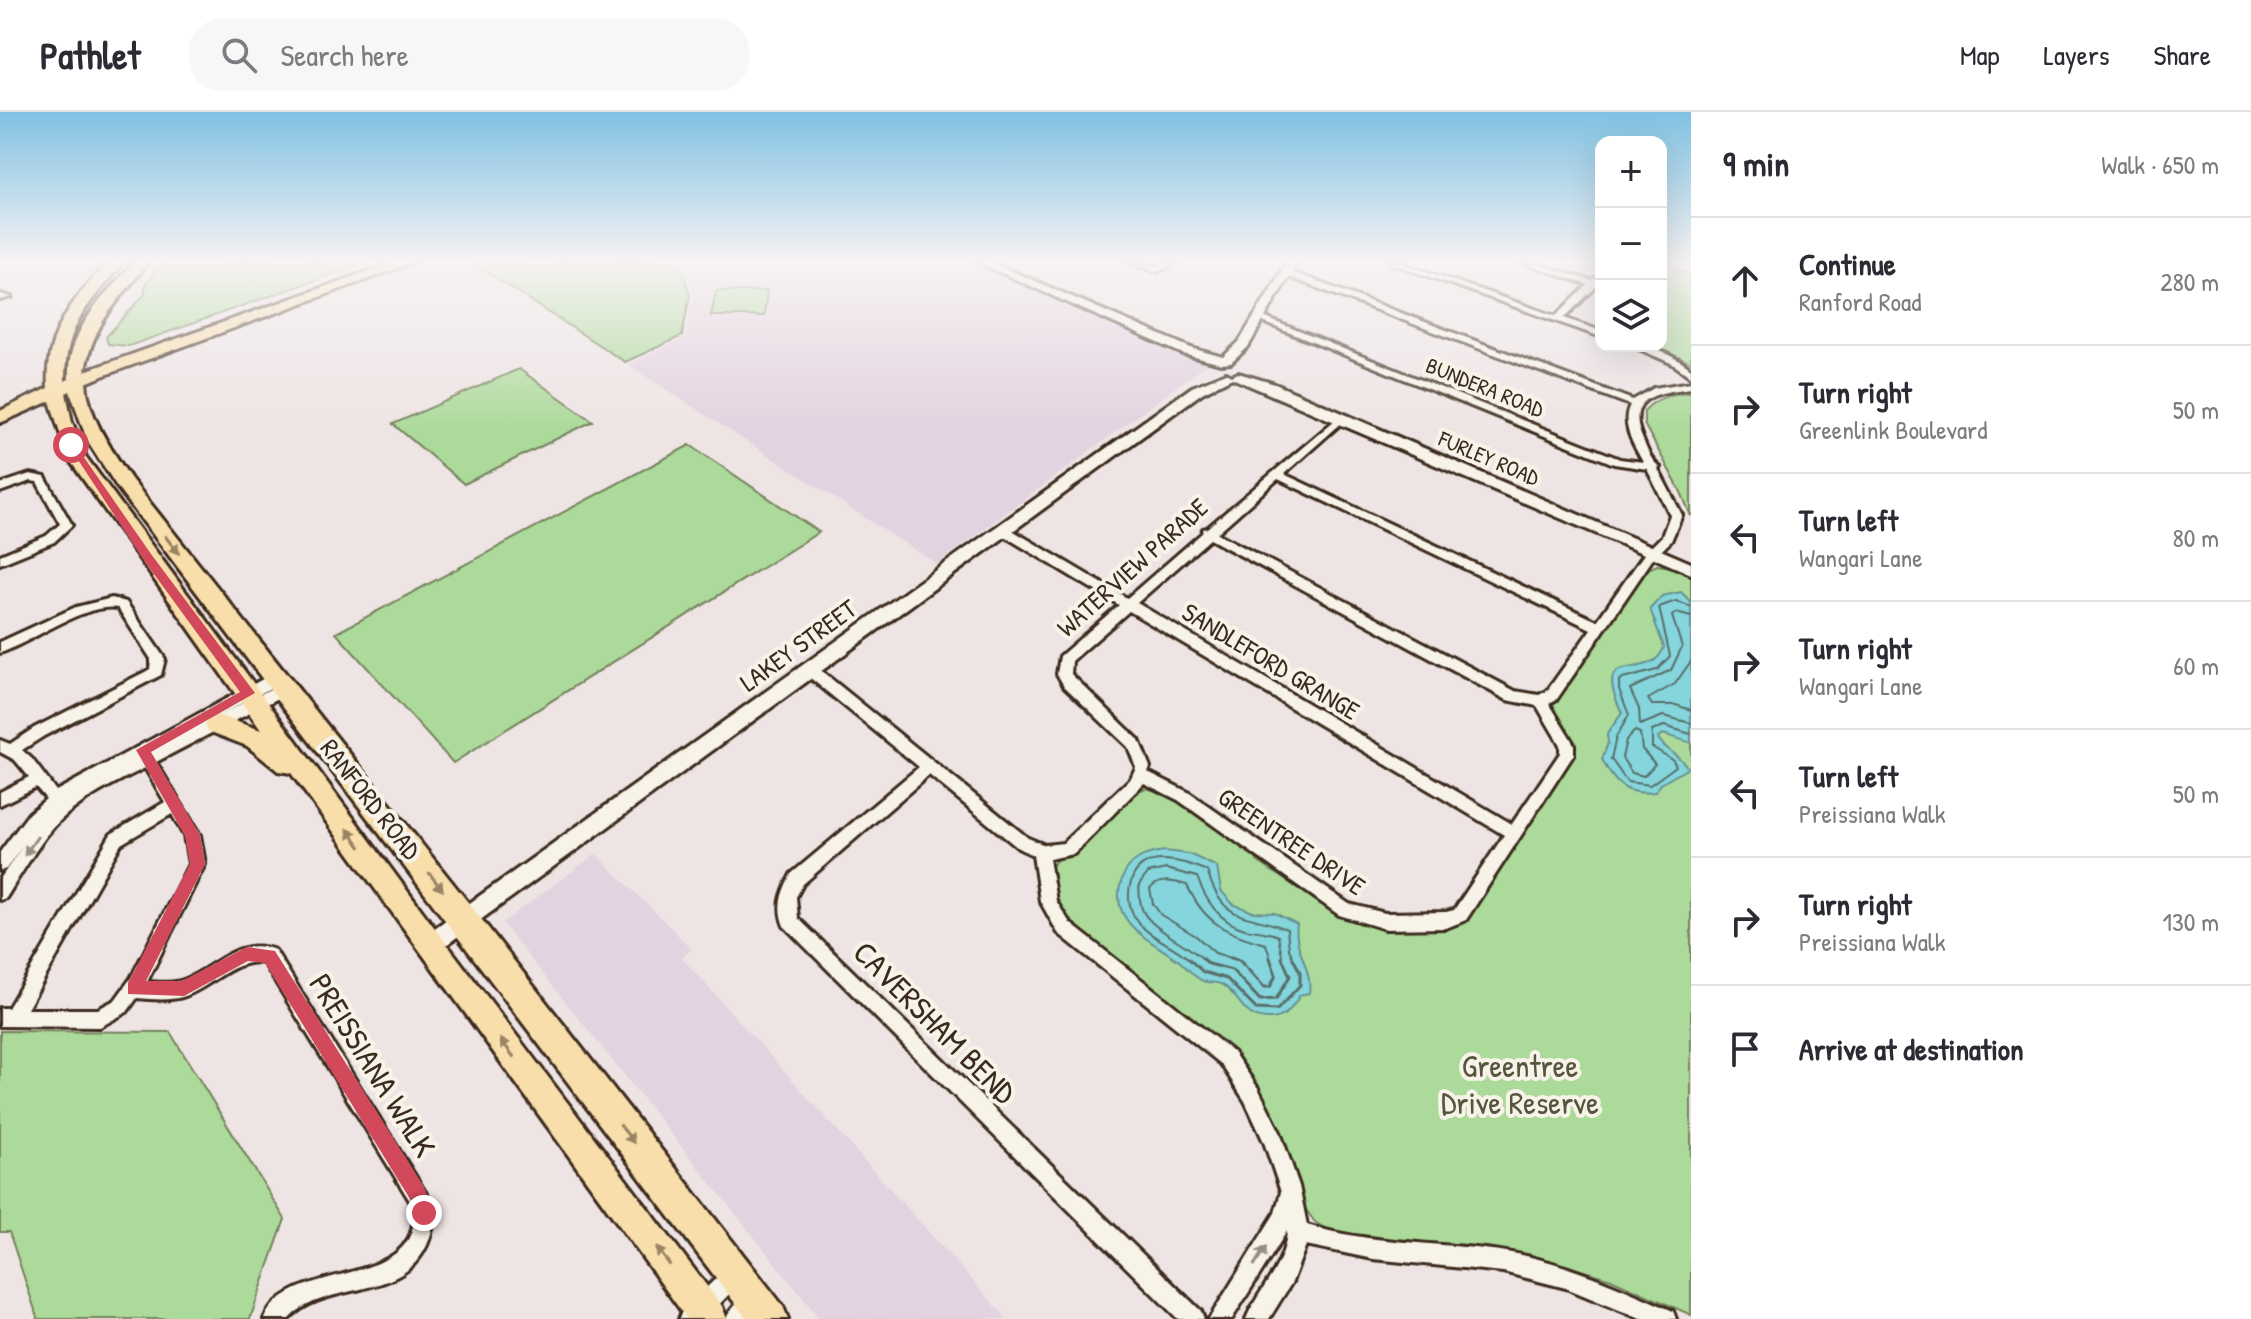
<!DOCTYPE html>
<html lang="en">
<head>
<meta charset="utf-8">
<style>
	body { margin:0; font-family:"Patrick Hand",sans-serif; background:#f7f7f7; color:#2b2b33 }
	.controls { position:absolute; right:24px; top:24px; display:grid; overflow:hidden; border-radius:16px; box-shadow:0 8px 32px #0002 }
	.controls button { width:72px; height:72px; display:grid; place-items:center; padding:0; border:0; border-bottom:2px solid #e1e1e2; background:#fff; color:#2b2b33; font:40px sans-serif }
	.stop { position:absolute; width:24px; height:24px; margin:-18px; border:6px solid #d1495b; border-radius:50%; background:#fff }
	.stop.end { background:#d1495b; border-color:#fff; box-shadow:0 2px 8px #0008 }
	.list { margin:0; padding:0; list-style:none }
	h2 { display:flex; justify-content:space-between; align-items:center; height:104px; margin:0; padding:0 32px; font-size:34px }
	h2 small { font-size:26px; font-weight:400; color:#7c7c81 }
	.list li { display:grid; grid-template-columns:52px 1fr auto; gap:24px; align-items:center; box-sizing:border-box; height:128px; padding:0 32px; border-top:2px solid #e1e1e2 }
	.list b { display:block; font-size:30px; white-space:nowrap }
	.list p { margin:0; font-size:26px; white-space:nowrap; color:#7c7c81 }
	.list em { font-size:26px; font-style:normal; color:#7c7c81 }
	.icon { flex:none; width:44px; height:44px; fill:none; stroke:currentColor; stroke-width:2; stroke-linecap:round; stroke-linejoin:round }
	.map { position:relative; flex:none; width:1691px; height:1207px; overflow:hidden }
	header { display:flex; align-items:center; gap:48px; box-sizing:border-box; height:112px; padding:0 40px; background:#fff; border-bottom:2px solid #e1e1e2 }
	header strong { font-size:38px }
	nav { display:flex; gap:44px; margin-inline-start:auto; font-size:28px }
	.search { width:560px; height:72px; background:#f7f7f7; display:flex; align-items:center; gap:20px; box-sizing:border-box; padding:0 28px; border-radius:32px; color:#7c7c81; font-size:30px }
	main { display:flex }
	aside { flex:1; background:#fff }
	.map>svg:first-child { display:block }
</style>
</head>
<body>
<header>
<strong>Pathlet</strong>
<div class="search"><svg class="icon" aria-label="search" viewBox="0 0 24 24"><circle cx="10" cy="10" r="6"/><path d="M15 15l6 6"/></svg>Search here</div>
<nav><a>Map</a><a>Layers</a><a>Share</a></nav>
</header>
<main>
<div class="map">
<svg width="1691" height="1207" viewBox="0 0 1691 1207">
	<rect width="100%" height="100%" fill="#eee4e4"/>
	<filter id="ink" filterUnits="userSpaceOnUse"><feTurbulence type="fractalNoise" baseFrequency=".0125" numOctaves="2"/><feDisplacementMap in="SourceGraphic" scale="16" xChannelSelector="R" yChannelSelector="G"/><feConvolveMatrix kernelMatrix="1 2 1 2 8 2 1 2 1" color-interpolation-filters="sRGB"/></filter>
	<g filter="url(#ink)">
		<path fill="#e3d2df" d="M 682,150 L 974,150 L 1207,252 L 937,452 L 628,253 L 686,225 L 693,183 Z
			M 596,742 L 692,837 L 682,846 L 1007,1207 L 820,1207 L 502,811 Z"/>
		<path fill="#acda9a" stroke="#74825c" stroke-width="2" d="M 163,150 L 366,150 L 129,234 L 108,232 L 106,225 L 145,182 L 145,173 Z
			M 471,150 L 680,150 L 690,183 L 682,224 L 625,250 Z
			M 1661,152 L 1691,162 L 1691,251 L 1653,234 L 1661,234 Z
			M 716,179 L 767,179 L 764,204 L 711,204 Z
			M 519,257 L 593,309 L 464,372 L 393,312 Z
			M 1691,280 L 1691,404 L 1681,380 L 1644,312 L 1644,299 C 1656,285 1673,281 1691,280 Z
			M 690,333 L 819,420 L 453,651 L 336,521 Z
			M 1657,453 L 1672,455 L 1691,463 L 1691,1203 L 1611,1167 L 1527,1142 L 1337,1124 L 1315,1110 L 1306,1098 L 1294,1059 L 1276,1019 L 1233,945 L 1061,801 L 1055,790 L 1049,758 L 1058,746 L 1072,739 L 1133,681 L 1146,676 L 1168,682 L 1253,740 L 1257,749 L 1318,790 C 1331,789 1343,804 1356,809 C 1381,818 1450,822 1470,804 L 1574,644 L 1572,630 L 1553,597 L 1554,592 L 1648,457 Z
			M 0,919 L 170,920 L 285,1107 L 250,1207 L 38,1207 L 9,1120 L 0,1120 Z"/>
		<path fill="#84d5dc" stroke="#679190" stroke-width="2" d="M 1681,480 L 1691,490 L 1691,631 L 1663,622 L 1658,625 C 1661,636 1678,641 1688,656 L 1661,672 L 1655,680 C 1626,684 1614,672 1602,647 L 1608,631 L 1607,622 L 1622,601 C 1588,530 1650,575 1664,535 L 1650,497 L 1662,484 Z
			M 1165,739 L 1189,742 L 1217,755 L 1221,779 L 1233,792 L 1253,800 L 1275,801 L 1297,812 C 1293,838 1313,857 1309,881 L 1300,883 C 1292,896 1285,908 1268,907 C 1242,907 1240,882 1221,872 C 1215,870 1208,871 1203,869 C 1193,865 1187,855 1179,849 C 1153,829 1106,811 1122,767 C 1129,747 1146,741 1165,739 Z"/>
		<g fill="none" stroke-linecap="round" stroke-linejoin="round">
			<path stroke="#586e6a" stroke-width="2" d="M 1691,495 L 1676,489 L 1659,495 L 1670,544 L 1657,558 L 1619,568 L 1619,577 L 1629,603 L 1616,625 L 1611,647 L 1627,670 L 1650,673 L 1676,654 L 1673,648 L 1652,635 L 1652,619 L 1664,614 L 1691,622
				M 1691,505 L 1676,501 L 1672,504 L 1682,535 L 1671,558 L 1630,577 L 1639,597 L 1640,613 L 1663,604 L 1691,611
				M 1691,549 L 1675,572 L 1648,587 L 1652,593 L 1676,593 L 1691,598
				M 1635,619 L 1640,621 L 1642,637 L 1655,652 L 1644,664 L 1632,661 L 1622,646 L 1626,628 Z
				M 1190,848 C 1173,832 1148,826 1135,806 C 1129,796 1127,781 1131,770 C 1141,736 1184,749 1207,759 C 1224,812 1242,800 1287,817 L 1289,837 L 1294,848
				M 1204,848 C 1188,832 1151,817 1143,799 C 1139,792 1140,781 1139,773 L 1148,761 L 1166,757 L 1197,765 C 1206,789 1219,810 1245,817 C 1256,819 1267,819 1278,824 L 1283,848
				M 1237,848 L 1215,841 L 1196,824 L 1161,803 L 1153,792 L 1150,777 C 1159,765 1174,770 1187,773 C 1204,811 1227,822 1266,832 L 1271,848"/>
			<path stroke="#586e6a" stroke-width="3" d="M 1188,846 L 1203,860 L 1227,867 L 1256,897 L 1277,898 L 1300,873 L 1300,860 L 1293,846
				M 1202,846 L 1209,852 L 1232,858 L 1260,888 L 1276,887 L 1290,864 L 1282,846
				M 1231,846 L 1239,848 L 1264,875 L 1270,875 L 1276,863 L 1270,846"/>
			<defs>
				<path id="minor" d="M 1126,150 C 1136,150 1146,154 1156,154 C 1163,154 1169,150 1177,150 L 1158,160 Z
					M 1388,150 L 1399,150 L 1556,204 L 1588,173 L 1520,150 L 1532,150 L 1592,169 L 1601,162 L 1601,170 L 1564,206 L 1601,219 L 1601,225 Z
					M 1283,159 L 1289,159 L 1633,288 L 1654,276 L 1691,270 L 1691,276 C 1657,281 1624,284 1643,328 C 1647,338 1651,349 1660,355 L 1658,357 L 1682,403 L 1671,429 L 1652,448 L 1557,587 L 1549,591 L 1574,632 L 1574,642 L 1466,808 L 1446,816 L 1385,817 L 1339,803 L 1178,688 L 1144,671 L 1074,742 L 1049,747 L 1056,789 L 1070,811 L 1233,940 L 1258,976 L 1280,1020 L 1299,1074 L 1307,1113 C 1369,1132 1435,1130 1500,1139 C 1560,1148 1617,1174 1673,1199 L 1676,1207 L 1641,1207 L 1566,1176 L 1503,1160 L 1373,1147 L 1306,1133 L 1292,1170 L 1269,1207 L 1246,1207 C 1259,1176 1285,1155 1287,1119 L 1232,1207 L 1209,1207 L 1275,1101 L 1281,1080 L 1264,1030 L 1245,989 L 1221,952 L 1058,821 L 1040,789 L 1033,743 L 1018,736 L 929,663 L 803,772 L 796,785 L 798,806 L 1201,1199 L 1204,1207 L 1178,1207 L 784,814 C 776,794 782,780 791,762 L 919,655 L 804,561 L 802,557 L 804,553 L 814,553 L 1028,726 L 1045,733 L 1063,731 L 1131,666 L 1136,655 L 1128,635 L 1064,574 L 1057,562 L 1060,544 L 1119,493 L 999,421 L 999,415 L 1007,415 L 1127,486 L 1202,421 L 1203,417 L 1207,416 L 1341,303 L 1346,306 L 1345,308 L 1284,362 L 1597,509 L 1644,442 L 1662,424 L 1670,403 L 1647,357 L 1614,352 L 1253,206 L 1261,204 L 1620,347 L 1643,350 C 1634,334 1620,312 1630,293 L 1283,163 ZM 1278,367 L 1591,517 L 1547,579 L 1539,583 L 1515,579 L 1217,421 ZM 1210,427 L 1507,588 L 1537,594 L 1560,633 L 1560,641 L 1512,712 L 1137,491 ZM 1129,499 L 1504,723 L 1454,798 L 1446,800 L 1385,801 L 1349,792 L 1188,680 L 1148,660 L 1150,655 L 1139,628 L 1071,562 L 1072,549 Z
					M 0,182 L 12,185 L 0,188 Z
					M 1632,234 C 1653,234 1675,244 1691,257 L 1691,265 L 1673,252 Z
					M 30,362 L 45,365 L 72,413 L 54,430 L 0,452 L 0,443 L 46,424 L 60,412 L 37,370 L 31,369 L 0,380 L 0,372 Z
					M 112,486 L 126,490 L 163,544 L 165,547 L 161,563 L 44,624 L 22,638 L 32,647 L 56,679 L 272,562 L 282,562 L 284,566 L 282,570 L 214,606 L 280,572 L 290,572 L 292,576 L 290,580 L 156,650 L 200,723 L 205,752 L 147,870 C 160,871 174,872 186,867 C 217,854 238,824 275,838 L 432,1091 C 435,1106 433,1119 427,1133 C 401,1190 325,1168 289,1207 L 264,1207 C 290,1146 425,1179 413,1094 L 264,851 C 234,845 210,877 182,885 C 168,889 152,887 137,886 L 127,900 L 100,915 L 0,914 L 0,896 L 8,896 L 111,722 L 165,690 L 145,656 C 111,673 71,692 47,723 C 32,743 19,765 6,786 L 0,788 L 0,767 L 24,732 L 6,757 L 0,759 L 0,740 L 29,701 L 46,687 L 36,675 L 0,693 L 0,680 L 29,665 L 15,648 L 0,640 L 0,628 L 10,632 L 34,616 L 145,560 L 150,557 L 151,547 L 118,496 C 85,490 32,530 0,541 L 0,530 L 76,495 ZM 172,702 L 184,724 L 189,752 L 131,866 L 115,888 L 98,897 L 27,897 L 121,732 Z
					M 735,1152 L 742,1155 L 745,1162 L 742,1169 L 705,1207 L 679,1207 L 682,1199 L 728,1155 Z
					M 756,1177 L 763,1181 L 767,1188 L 763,1195 L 752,1207 L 726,1207 C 731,1195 744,1183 756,1177 Z"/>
				<path id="tertiary" d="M 977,150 L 991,150 L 1191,236 L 1223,245 L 1239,230 L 1287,150 L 1297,150 L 1248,235 L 1231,251 L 1221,252 L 1183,242 Z
					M 1226,261 L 1232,264 L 1238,261 L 1275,272 L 1691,451 L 1691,462 L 1232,266 L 1202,281 L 438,839 L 430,842 L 422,839 L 419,832 L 422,825 L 1192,275 Z"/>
				<path id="primary" d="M 108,150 L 123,150 C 90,192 65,210 65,269 L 69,267 C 66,219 105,183 134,150 L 148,150 C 119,190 94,207 85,259 L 395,150 L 415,150 L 105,263 L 86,271 C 89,307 112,338 131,367 L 475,799 L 783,1194 L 788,1207 L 747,1207 L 117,375 L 87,328 L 70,279 L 66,281 L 72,310 L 86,345 L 440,823 L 722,1194 L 727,1207 L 687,1207 L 291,661 L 278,659 L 247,634 L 208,619 L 205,612 L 208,605 L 217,603 L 261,618 L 68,346 L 50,289 L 0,311 L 0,299 L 48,276 C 44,222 73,187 108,150 Z"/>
			</defs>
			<use href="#minor" stroke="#3b2a1e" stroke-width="6"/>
			<use href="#tertiary" stroke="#3b2a1e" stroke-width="6"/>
			<use href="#primary" stroke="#3b2a1e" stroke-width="6"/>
			<use href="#minor" fill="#f7f3e8" fill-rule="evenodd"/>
			<use href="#tertiary" fill="#f7f3e8" fill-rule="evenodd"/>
			<use href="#primary" fill="#f8deab" fill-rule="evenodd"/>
		</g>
		<defs><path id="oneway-solid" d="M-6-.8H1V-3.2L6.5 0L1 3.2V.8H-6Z" transform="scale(2)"/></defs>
		<g fill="#9a8464">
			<use href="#oneway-solid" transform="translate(172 433) rotate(52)"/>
			<use href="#oneway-solid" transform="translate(354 726) rotate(-126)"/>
			<use href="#oneway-solid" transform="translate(436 770) rotate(52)"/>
			<use href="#oneway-solid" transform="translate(507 936) rotate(-127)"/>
			<use href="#oneway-solid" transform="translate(627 1022) rotate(52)"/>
			<use href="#oneway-solid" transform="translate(663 1144) rotate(-127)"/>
		</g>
		<g fill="#998e83">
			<use href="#oneway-solid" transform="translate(31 734) rotate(125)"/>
			<use href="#oneway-solid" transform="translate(1260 1144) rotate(-58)"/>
		</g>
	</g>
	<linearGradient id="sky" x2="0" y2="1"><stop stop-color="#80c1e3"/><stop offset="0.47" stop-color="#f7f3f3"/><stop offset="1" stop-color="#f7f3f3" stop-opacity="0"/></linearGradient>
	<rect width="1691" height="319" fill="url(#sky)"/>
	<path fill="#d1495b" d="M 67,331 L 74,331 L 151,442 L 255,581 L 151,640 L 200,723 L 205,752 L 146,869 L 182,869 L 247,835 L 275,839 L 424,1075 L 434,1101 L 431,1107 L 424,1110 L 418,1107 L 410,1087 L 265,851 L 248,849 L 184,884 L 128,882 L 128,871 L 190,752 L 185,724 L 136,638 L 240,580 L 143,447 Z"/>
	<g text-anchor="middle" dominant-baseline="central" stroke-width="8" stroke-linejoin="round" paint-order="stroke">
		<g font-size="22" fill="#3b2a1e" stroke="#f7f3e8">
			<text transform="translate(1485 275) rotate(22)">BUNDERA ROAD</text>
			<text transform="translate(1489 346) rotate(23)">FURLEY ROAD</text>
		</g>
		<g font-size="26" fill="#3b2a1e" stroke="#f7f3e8">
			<text transform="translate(1132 455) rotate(-42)">WATERVIEW PARADE</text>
			<text transform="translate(798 533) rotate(-36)">LAKEY STREET</text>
			<text transform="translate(1271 549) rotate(31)">SANDLEFORD GRANGE</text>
			<text transform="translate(371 687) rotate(52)">RANFORD ROAD</text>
			<text transform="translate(1292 729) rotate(34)">GREENTREE DRIVE</text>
		</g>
		<g font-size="32" fill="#3b2a1e" stroke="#f7f3e8">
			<text transform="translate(935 910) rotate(45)">CAVERSHAM BEND</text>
			<text transform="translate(373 953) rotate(58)">PREISSIANA WALK</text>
		</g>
		<g font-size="32" fill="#57563d" stroke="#f7f3e8">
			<text x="1520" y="953">Greentree<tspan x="1520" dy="37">Drive Reserve</tspan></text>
		</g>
	</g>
</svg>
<div class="controls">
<button>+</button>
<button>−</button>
<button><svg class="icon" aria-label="layers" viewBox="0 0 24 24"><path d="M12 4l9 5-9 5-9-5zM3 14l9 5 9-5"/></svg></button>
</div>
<div class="stop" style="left:71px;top:333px"></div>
<div class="stop end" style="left:424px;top:1101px"></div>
</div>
<aside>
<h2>9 min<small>Walk · 650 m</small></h2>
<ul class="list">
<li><svg class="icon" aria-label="ahead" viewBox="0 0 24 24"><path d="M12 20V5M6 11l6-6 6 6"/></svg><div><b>Continue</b><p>Ranford Road</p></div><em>280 m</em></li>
<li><svg class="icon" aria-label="right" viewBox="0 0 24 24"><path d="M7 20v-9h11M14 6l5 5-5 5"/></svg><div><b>Turn right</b><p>Greenlink Boulevard</p></div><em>50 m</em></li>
<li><svg class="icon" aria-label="left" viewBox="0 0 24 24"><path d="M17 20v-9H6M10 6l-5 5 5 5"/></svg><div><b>Turn left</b><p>Wangari Lane</p></div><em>80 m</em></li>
<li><svg class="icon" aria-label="right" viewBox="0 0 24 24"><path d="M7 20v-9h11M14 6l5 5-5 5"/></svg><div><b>Turn right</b><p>Wangari Lane</p></div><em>60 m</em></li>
<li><svg class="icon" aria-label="left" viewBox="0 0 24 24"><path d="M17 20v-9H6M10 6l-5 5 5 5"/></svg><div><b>Turn left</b><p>Preissiana Walk</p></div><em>50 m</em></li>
<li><svg class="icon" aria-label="right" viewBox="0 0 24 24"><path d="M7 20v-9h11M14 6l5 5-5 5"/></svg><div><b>Turn right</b><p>Preissiana Walk</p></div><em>130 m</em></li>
<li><svg class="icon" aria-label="arrive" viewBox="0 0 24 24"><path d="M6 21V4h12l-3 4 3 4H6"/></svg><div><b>Arrive at destination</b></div></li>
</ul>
</aside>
</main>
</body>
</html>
